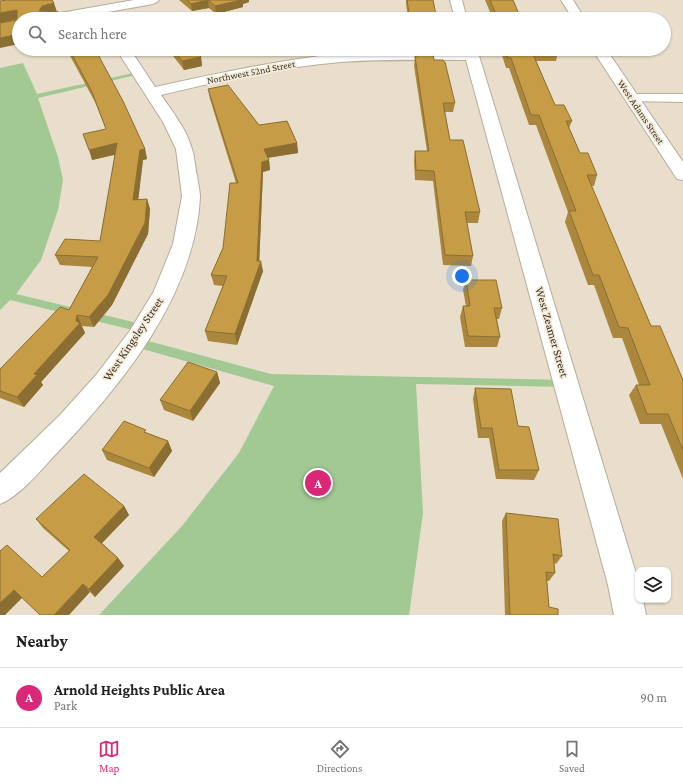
<!DOCTYPE html>
<html lang="en">
<head>
<meta charset="utf-8">
<style>
	body { margin:0; font-family:"Crimson Pro",serif; background:#f6f6f6; color:#222 }
	.controls { position:absolute; right:12px; bottom:12px; display:grid; overflow:hidden; border-radius:8px; box-shadow:0 1px 3px #0004 }
	.controls button { width:36px; height:36px; display:grid; place-items:center; padding:0; border:0; border-bottom:1px solid #e0e0e0; background:#fff; color:#222; font:20px sans-serif }
	.you { position:absolute; left:462px; top:276px; width:14px; height:14px; margin:-10px; border:3px solid #fff; border-radius:50%; background:#1a73e8; box-shadow:0 0 0 6px #1a73e833 }
	.badge { display:grid; place-items:center; width:26px; height:26px; border-radius:50%; background:#db2777; color:#fff; font-size:13px; font-weight:700 }
	.pin { position:absolute; translate:-50% -50%; border:2px solid #fff; box-shadow:0 1px 4px #0006 }
	.list { margin:0; padding:0; list-style:none }
	h2 { display:flex; justify-content:space-between; align-items:center; height:52px; margin:0; padding:0 16px; font-size:17px }
	h2 small { font-size:13px; font-weight:400; color:#767676 }
	.list li { display:grid; grid-template-columns:26px 1fr auto; gap:12px; align-items:center; box-sizing:border-box; height:60px; padding:0 16px; border-top:1px solid #e0e0e0 }
	.list b { display:block; font-size:15px; white-space:nowrap }
	.list p { margin:0; font-size:13px; white-space:nowrap; color:#767676 }
	.list em { font-size:13px; font-style:normal; color:#767676 }
	.icon { flex:none; width:22px; height:22px; fill:none; stroke:currentColor; stroke-width:2; stroke-linecap:round; stroke-linejoin:round }
	.map { position:relative; flex:none; width:683px; height:615px; overflow:hidden }
	.search { position:absolute; background:#fff; box-shadow:0 1px 3px #0004; left:12px; right:12px; top:12px; height:44px; display:flex; align-items:center; gap:10px; box-sizing:border-box; padding:0 14px; border-radius:22px; color:#767676; font-size:15px }
	.sheet { height:112px; background:#fff }
	nav { display:flex; justify-content:space-around; align-items:center; box-sizing:border-box; height:56px; border-top:1px solid #e0e0e0; background:#fff; font-size:11px; color:#767676 }
	nav a { display:grid; justify-items:center; gap:2px }
	nav .on { color:#db2777 }
	.map>svg:first-child { display:block }
</style>
</head>
<body>
<div class="map">
<svg width="683" height="615" viewBox="0 0 683 615">
	<rect width="100%" height="100%" fill="#e8decb"/>
	<path fill="#a2c894" d="M 23,63 L 37,94 L 138,72 L 140,74 L 38,98 L 58,157 L 63,180 L 58,210 L 41,260 L 16,294 L 146,325 L 141,332 L 10,300 L 0,310 L 0,68 Z
		M 137,338 L 271,374 L 566,380 L 568,387 L 416,384 L 423,513 L 409,615 L 99,615 L 182,526 L 239,453 L 274,386 L 132,346 Z"/>
	<g fill="none" stroke-linecap="round" stroke-linejoin="round">
		<defs>
			<path id="minor" d="M 134,0 L 159,0 L 157,2 L 153,4 L 69,19 L 43,19 L 45,16 L 49,15 Z
				M 450,0 L 462,0 L 467,19 L 455,19 Z
				M 116,49 L 130,49 L 155,87 C 216,74 277,60 339,54 C 380,50 422,52 464,52 L 463,49 L 477,49 L 638,580 L 638,600 L 643,600 L 646,615 L 614,615 L 608,585 L 466,60 C 425,60 383,59 341,62 C 280,67 220,81 161,95 C 172,111 187,130 192,149 C 195,158 195,168 197,176 C 198,183 200,191 200,197 C 195,296 121,386 56,454 C 41,470 20,496 0,504 L 0,473 L 60,415 L 96,375 L 129,332 L 154,291 L 173,244 L 182,196 L 176,149 L 163,122 Z
				M 632,94 L 683,94 L 683,102 L 627,101 L 625,98 L 627,95 Z"/>
			<path id="major" d="M 561,0 L 573,0 L 585,19 L 573,19 Z
				M 592,49 L 606,49 L 683,162 L 683,180 L 677,179 Z"/>
		</defs>
		<use href="#minor" stroke="#b6ac9a" stroke-width="2"/>
		<use href="#major" stroke="#b6ac9a" stroke-width="2"/>
		<use href="#minor" fill="#fff" fill-rule="evenodd"/>
		<use href="#major" fill="#fff" fill-rule="evenodd"/>
	</g>
	<path fill="#aa873c" d="M 179,0 L 249,0 L 249,2 L 243,4 L 243,7 L 216,14 L 209,8 L 192,11 Z
		M 406,0 L 433,0 L 436,15 L 436,19 L 408,19 L 406,3 Z
		M 485,0 L 513,0 L 521,19 L 493,19 Z
		M 58,49 L 95,49 L 145,149 L 147,159 L 143,160 L 138,200 L 147,199 L 150,209 L 148,234 L 112,305 L 94,327 L 82,326 L 85,333 L 41,382 L 43,385 L 24,407 L 0,398 L 0,369 L 69,310 L 92,267 L 60,265 L 55,255 L 100,241 L 115,155 L 92,160 L 106,129 L 95,102 L 68,52 L 60,53 Z
		M 156,49 L 194,49 L 201,57 L 202,66 L 184,70 L 170,52 L 159,54 Z
		M 500,49 L 557,49 L 558,52 L 556,61 L 536,61 L 555,105 L 572,121 L 569,128 L 580,153 L 597,175 L 594,186 L 591,186 L 651,326 L 683,380 L 683,479 L 661,424 L 640,424 L 629,395 L 636,385 L 639,385 L 622,338 L 613,338 L 594,285 L 588,285 L 565,222 L 568,212 L 536,125 L 529,125 L 509,68 L 506,68 Z
		M 415,56 L 455,103 L 453,112 L 445,112 L 450,140 L 480,212 L 478,223 L 467,223 L 473,256 L 471,266 L 443,265 L 433,181 L 415,180 L 414,161 L 415,151 L 427,151 L 414,66 Z
		M 208,89 L 259,125 L 297,143 L 298,153 L 268,158 L 269,160 L 270,170 L 263,172 L 259,261 L 263,271 L 237,345 L 208,341 L 205,331 L 223,286 L 214,285 L 211,275 L 223,248 L 236,183 L 210,99 Z
		M 466,280 L 502,308 L 499,319 L 497,319 L 500,337 L 497,347 L 465,347 L 460,317 L 463,306 L 466,306 L 463,290 Z
		M 217,372 L 220,383 L 193,421 L 164,410 L 160,400 Z
		M 475,388 L 518,426 L 539,470 L 534,480 L 496,479 L 489,438 L 478,438 L 473,399 Z
		M 147,433 L 168,441 L 172,451 L 154,477 L 107,460 L 102,450 Z
		M 124,506 L 129,515 L 102,543 L 118,558 L 124,566 L 95,597 L 90,592 L 42,577 L 69,551 L 43,528 L 36,519 Z
		M 506,513 L 562,556 L 556,564 L 554,563 L 555,573 L 549,581 L 547,581 L 549,607 L 558,615 L 505,615 L 502,521 Z"/>
	<path fill="#8b6e31" d="M 208,0 L 209,8 L 192,11 L 191,4 Z
		M 239,0 L 249,0 L 249,2 L 243,4 L 243,7 L 216,14 L 215,6 Z
		M 54,3 L 57,12 L 39,11 L 42,6 Z
		M 17,10 L 20,19 L 0,23 L 0,13 Z
		M 19,34 L 19,44 L 0,48 L 0,38 Z
		M 59,49 L 67,49 L 68,52 L 60,53 Z
		M 158,49 L 169,49 L 170,52 L 159,54 Z
		M 201,57 L 202,66 L 184,70 L 182,61 Z
		M 117,143 L 120,153 L 92,160 L 89,150 Z
		M 297,143 L 298,153 L 265,158 L 264,149 Z
		M 145,149 L 147,159 L 143,160 L 137,210 L 133,200 L 140,150 Z
		M 269,160 L 270,170 L 263,172 L 259,268 L 261,261 L 263,271 L 237,345 L 235,334 L 262,162 Z
		M 147,199 L 150,209 L 148,234 L 112,305 L 94,327 L 89,317 Z
		M 77,315 L 85,333 L 41,382 L 43,385 L 24,407 L 17,397 L 34,374 L 76,321 Z
		M 217,372 L 220,383 L 193,421 L 190,411 Z
		M 168,441 L 172,451 L 154,477 L 149,468 Z
		M 124,506 L 129,515 L 100,545 L 94,537 Z
		M 118,558 L 124,566 L 95,597 L 89,589 Z
		M 83,584 L 90,592 L 69,615 L 54,615 Z
		M 14,590 L 23,597 L 5,615 L 0,615 L 0,603 Z"/>
	<path fill="#c69d46" stroke="#8b6e31" d="M 7,0 L 52,0 L 54,3 L 42,6 L 39,11 L 59,12 L 64,19 L 19,19 L 19,34 L 0,38 L 0,23 L 17,20 L 17,10 L 0,13 L 0,1 Z
		M 187,0 L 242,0 L 215,6 L 208,0 L 191,4 Z
		M 407,0 L 433,0 L 436,15 L 426,15 L 427,19 L 410,19 Z
		M 490,0 L 513,0 L 521,19 L 498,19 Z
		M 69,49 L 95,49 L 123,101 L 145,149 L 140,150 L 133,200 L 147,199 L 145,223 L 108,295 L 89,317 L 77,315 L 76,321 L 80,323 L 34,374 L 37,375 L 17,397 L 0,391 L 0,369 L 60,307 L 69,310 L 98,257 L 55,255 L 65,239 L 100,241 L 117,143 L 89,150 L 83,134 L 106,129 L 92,92 Z
		M 173,49 L 194,49 L 201,57 L 182,61 Z
		M 505,49 L 557,49 L 558,52 L 532,52 L 555,105 L 564,105 L 572,121 L 566,121 L 580,153 L 588,153 L 597,175 L 587,175 L 651,326 L 660,326 L 683,380 L 683,450 L 668,414 L 647,414 L 636,385 L 650,385 L 628,328 L 619,327 L 599,275 L 593,275 L 569,211 L 576,211 L 539,115 L 531,115 L 511,58 L 508,58 Z
		M 433,54 L 434,60 L 443,60 L 444,62 L 445,62 L 455,103 L 443,103 L 450,140 L 463,140 L 480,212 L 465,212 L 473,256 L 445,255 L 434,171 L 416,170 L 415,151 L 429,151 L 415,56 Z
		M 228,85 L 259,125 L 287,121 L 297,143 L 264,149 L 269,160 L 262,162 L 257,261 L 261,261 L 235,334 L 205,331 L 227,276 L 211,275 L 223,248 L 230,183 L 238,183 L 208,89 Z
		M 466,280 L 496,280 L 502,308 L 494,308 L 500,337 L 468,336 L 463,306 L 470,306 Z
		M 188,362 L 217,372 L 190,411 L 160,400 Z
		M 475,388 L 511,389 L 518,426 L 529,427 L 539,470 L 499,470 L 492,428 L 481,428 Z
		M 124,421 L 146,430 L 144,432 L 168,441 L 149,468 L 102,450 Z
		M 84,474 L 124,506 L 94,537 L 118,558 L 89,589 L 83,584 L 54,615 L 40,615 L 14,590 L 0,603 L 0,551 L 7,545 L 42,577 L 70,550 L 36,519 Z
		M 506,513 L 558,519 L 562,556 L 553,554 L 555,573 L 546,572 L 549,607 L 558,609 L 558,615 L 510,615 Z"/>
	<g text-anchor="middle" dominant-baseline="central" stroke-width="3.5" stroke-linejoin="round" paint-order="stroke">
		<g font-size="10" fill="#36322a" stroke="#f6ebd8">
			<text transform="translate(251 72) rotate(-11)">Northwest 52nd Street</text>
			<text transform="translate(641 112) rotate(56)">West Adams Street</text>
		</g>
		<g font-size="12" fill="#36322a" stroke="#f6ebd8">
			<text transform="translate(552 332) rotate(74)">West Zeamer Street</text>
			<text transform="translate(133 339) rotate(-56)">West Kingsley Street</text>
		</g>
	</g>
</svg>
<div class="controls">
<button><svg class="icon" aria-label="layers" viewBox="0 0 24 24"><path d="M12 4l9 5-9 5-9-5zM3 14l9 5 9-5"/></svg></button>
</div>
<div class="you"></div>
<div class="pin badge" style="left:318px;top:483px">A</div>
<div class="search"><svg class="icon" aria-label="search" viewBox="0 0 24 24"><circle cx="10" cy="10" r="6"/><path d="M15 15l6 6"/></svg>Search here</div>
</div>
<section class="sheet">
<h2>Nearby<small></small></h2>
<ul class="list">
<li><span class="badge">A</span><div><b>Arnold Heights Public Area</b><p>Park</p></div><em>90 m</em></li>
</ul>
</section>
<nav>
<a class="on"><svg class="icon" aria-label="map" viewBox="0 0 24 24"><path d="M3 6l6-2 6 2 6-2v14l-6 2-6-2-6 2zM9 4v14M15 6v14"/></svg>Map</a>
<a><svg class="icon" aria-label="directions" viewBox="0 0 24 24"><path d="M12 3l9 9-9 9-9-9zM9 14v-3h6M13 9l2 2-2 2"/></svg>Directions</a>
<a><svg class="icon" aria-label="saved" viewBox="0 0 24 24"><path d="M7 4h10v16l-5-4-5 4z"/></svg>Saved</a>
</nav>
</body>
</html>
